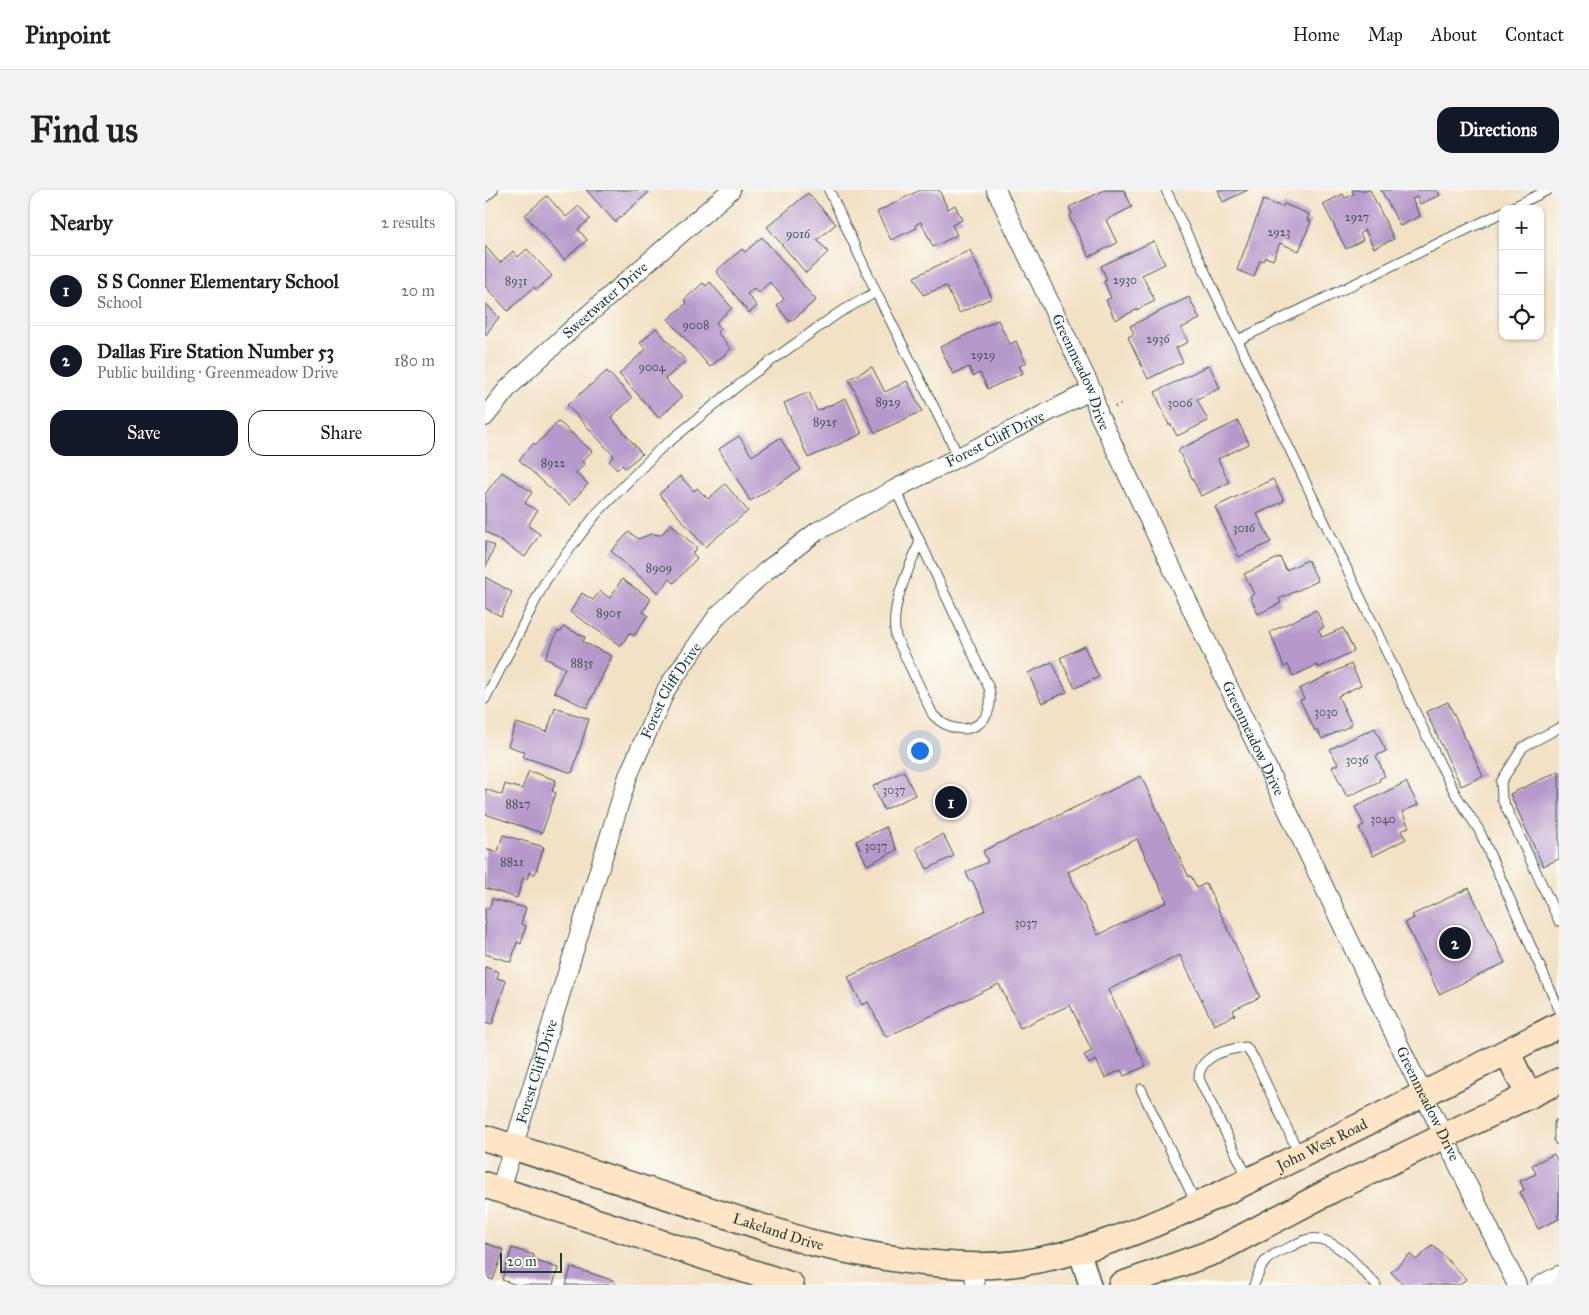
<!DOCTYPE html>
<html lang="en">
<head>
<meta charset="utf-8">
<style>
	body { margin:0; font-family:"IM FELL Great Primer",serif; background:#f2f2f2; color:#202124 }
	.controls { position:absolute; right:15px; top:15px; display:grid; overflow:hidden; border-radius:10px; box-shadow:0 1px 4px #0004 }
	.controls button { width:45px; height:45px; display:grid; place-items:center; padding:0; border:0; border-bottom:1px solid #e0e0e0; background:#fff; color:#202124; font:25px sans-serif }
	.scale { position:absolute; left:15px; bottom:12px; width:62px; box-sizing:border-box; padding-left:5px; border:2px solid #1f3d34; border-top:0; font-size:14px; line-height:18px; white-space:nowrap; color:#1f3d34; -webkit-text-stroke:4px #fdfcf7; paint-order:stroke }
	.you { position:absolute; left:434px; top:560px; width:18px; height:18px; margin:-12px; border:4px solid #fff; border-radius:50%; background:#1a73e8; box-shadow:0 0 0 8px #1a73e833 }
	.badge { display:grid; place-items:center; width:32px; height:32px; border-radius:50%; background:#111827; color:#fff; font-size:16px; font-weight:700 }
	.pin { position:absolute; translate:-50% -50%; border:2px solid #fff; box-shadow:0 1px 5px #0006 }
	.list { margin:0; padding:0; list-style:none }
	h2 { display:flex; justify-content:space-between; align-items:center; height:65px; margin:0; padding:0 20px; font-size:21px }
	h2 small { font-size:16px; font-weight:400; color:#757577 }
	.list li { display:grid; grid-template-columns:32px 1fr auto; gap:15px; align-items:center; box-sizing:border-box; height:70px; padding:0 20px; border-top:1px solid #e0e0e0 }
	.list b { display:block; font-size:19px; white-space:nowrap }
	.list p { margin:0; font-size:16px; white-space:nowrap; color:#757577 }
	.list em { font-size:16px; font-style:normal; color:#757577 }
	.actions { display:flex; gap:10px; padding:15px 20px }
	.actions a { flex:1; padding:11px 0; border:1px solid #111827; border-radius:15px; text-align:center; font-size:18px; color:#111827 }
	.actions .main { background:#111827; color:#fff }
	.icon { flex:none; width:28px; height:28px; fill:none; stroke:currentColor; stroke-width:2; stroke-linecap:round; stroke-linejoin:round }
	.map { position:relative; flex:none; width:1074px; height:1095px; overflow:hidden; border-radius:15px }
	header { display:flex; align-items:center; gap:30px; box-sizing:border-box; height:70px; padding:0 25px; background:#fff; border-bottom:1px solid #e0e0e0 }
	header strong { font-size:24px }
	nav { display:flex; gap:28px; margin-inline-start:auto; font-size:18px }
	.intro { display:flex; align-items:center; justify-content:space-between; box-sizing:border-box; height:120px; padding:0 30px }
	h1 { margin:0; font-size:35px }
	.button { padding:12px 22px; border-radius:15px; background:#111827; color:#fff; font-size:18px; font-weight:700 }
	main { display:flex; gap:30px; padding:0 30px }
	aside { flex:1; background:#fff; border-radius:15px; box-shadow:0 1px 4px #0004 }
	.map>svg:first-child { display:block }
</style>
</head>
<body>
<header>
<strong>Pinpoint</strong>
<nav><a>Home</a><a>Map</a><a>About</a><a>Contact</a></nav>
</header>
<div class="intro"><h1>Find us</h1><a class="button">Directions</a></div>
<main>
<aside>
<h2>Nearby<small>2 results</small></h2>
<ul class="list">
<li><span class="badge">1</span><div><b>S S Conner Elementary School</b><p>School</p></div><em>20 m</em></li>
<li><span class="badge">2</span><div><b>Dallas Fire Station Number 53</b><p>Public building · Greenmeadow Drive</p></div><em>180 m</em></li>
</ul>
<div class="actions"><a class="main">Save</a><a>Share</a></div>
</aside>
<div class="map">
<svg width="1074" height="1095" viewBox="0 0 1074 1095">
	<rect width="100%" height="100%" fill="#fdfcf7"/>
	<filter id="ink" filterUnits="userSpaceOnUse"><feTurbulence type="fractalNoise" baseFrequency=".02" numOctaves="2"/><feDisplacementMap in="SourceGraphic" scale="10" xChannelSelector="R" yChannelSelector="G"/><feConvolveMatrix kernelMatrix="1 2 1 2 8 2 1 2 1" color-interpolation-filters="sRGB"/></filter>
	<filter id="wash" filterUnits="userSpaceOnUse"><feTurbulence type="fractalNoise" baseFrequency=".0096" numOctaves="4" result="noise"/><feDisplacementMap in="SourceGraphic" scale="20" xChannelSelector="R" yChannelSelector="G"/><feGaussianBlur stdDeviation="1.12" result="paint"/><feColorMatrix in="noise" values="0 0 0 0 0 0 0 0 0 0 0 0 0 0 0 0 0 1.4 0 .05"/><feComposite in="paint" operator="in"/></filter>
	<g filter="url(#wash)">
		<rect width="100%" height="100%" fill="#f2e1c4"/>
		<g id="blocks">
			<path fill="#b699ca" fill-rule="evenodd" d="M 101,0 L 164,0 L 162,4 L 130,32 Z
				M 435,0 L 454,0 L 463,19 L 470,15 L 477,30 L 467,35 L 472,45 L 448,57 L 436,32 L 430,35 L 432,38 L 406,50 L 392,22 Z
				M 620,0 L 639,0 L 647,17 L 621,30 L 632,53 L 604,67 L 584,26 L 587,24 L 584,17 Z
				M 733,0 L 763,0 L 738,12 Z
				M 867,0 L 885,0 L 909,49 L 889,58 L 880,40 L 875,43 L 878,50 L 861,59 L 838,14 L 858,4 L 860,8 L 869,4 Z
				M 896,0 L 952,0 L 955,5 L 935,14 L 932,7 L 927,9 L 935,26 L 915,36 Z
				M 323,3 L 351,34 L 332,50 L 343,62 L 321,83 L 282,37 Z
				M 62,6 L 81,27 L 94,16 L 105,29 L 93,39 L 102,50 L 79,70 L 40,25 Z
				M 778,10 L 797,17 L 799,14 L 824,24 L 822,30 L 826,31 L 814,61 L 795,53 L 788,70 L 780,67 L 778,71 L 775,70 L 769,87 L 752,80 Z
				M 277,47 L 331,110 L 305,132 L 292,116 L 299,109 L 285,92 L 273,103 L 269,98 L 262,104 L 272,116 L 264,123 L 231,81 L 257,59 L 260,62 Z
				M 669,51 L 680,74 L 657,85 L 670,111 L 630,130 L 621,110 L 626,108 L 619,91 L 622,90 L 616,76 Z
				M 0,56 L 15,73 L 28,61 L 33,67 L 42,59 L 67,86 L 51,100 L 49,97 L 23,121 L 0,96 Z
				M 485,60 L 507,108 L 474,123 L 461,96 L 438,105 L 429,87 Z
				M 225,92 L 247,118 L 231,132 L 236,139 L 232,142 L 246,159 L 225,177 L 183,129 L 202,113 L 199,110 L 218,93 L 221,96 Z
				M 704,107 L 715,129 L 696,138 L 703,152 L 691,158 L 698,172 L 663,189 L 643,147 L 649,144 L 645,136 Z
				M 0,113 L 14,127 L 0,146 Z
				M 513,130 L 525,154 L 531,151 L 541,173 L 534,176 L 538,183 L 503,199 L 495,183 L 488,186 L 484,177 L 468,184 L 455,157 Z
				M 171,138 L 201,171 L 180,189 L 197,207 L 174,228 L 134,184 L 161,159 L 155,153 Z
				M 724,175 L 735,198 L 712,209 L 723,231 L 692,246 L 686,234 L 684,235 L 670,202 Z
				M 387,177 L 400,202 L 422,191 L 437,221 L 390,243 L 364,189 Z
				M 122,181 L 147,208 L 126,227 L 157,264 L 140,278 L 137,275 L 132,280 L 124,271 L 129,266 L 82,215 Z
				M 324,202 L 332,221 L 361,208 L 377,244 L 323,268 L 299,213 Z
				M 73,231 L 107,261 L 97,272 L 99,274 L 91,283 L 103,294 L 84,315 L 34,270 L 49,253 L 51,255 Z
				M 753,231 L 764,254 L 733,269 L 744,293 L 716,306 L 693,260 Z
				M 254,246 L 267,266 L 295,248 L 316,280 L 265,311 L 234,259 Z
				M 17,282 L 47,302 L 40,313 L 52,321 L 43,336 L 55,344 L 40,367 L 0,341 L 0,304 Z
				M 195,286 L 209,301 L 212,298 L 223,309 L 240,294 L 263,321 L 220,357 L 174,304 Z
				M 788,289 L 799,311 L 772,324 L 786,352 L 754,367 L 730,317 Z
				M 186,334 L 212,358 L 207,363 L 212,368 L 189,393 L 185,389 L 173,403 L 126,361 L 144,342 L 153,349 L 166,344 L 176,345 Z
				M 0,351 L 10,356 L 0,378 Z
				M 795,367 L 801,380 L 823,370 L 833,391 L 794,409 L 796,413 L 773,424 L 765,406 L 769,404 L 759,384 Z
				M 0,387 L 27,402 L 16,426 L 0,418 Z
				M 137,389 L 166,409 L 158,422 L 163,425 L 149,446 L 144,443 L 136,456 L 85,422 L 97,403 L 108,410 L 115,401 L 125,408 Z
				M 831,420 L 839,437 L 834,440 L 837,447 L 858,438 L 869,461 L 833,478 L 832,475 L 808,486 L 803,475 L 799,477 L 785,442 Z
				M 79,437 L 100,447 L 98,452 L 127,466 L 102,518 L 69,502 L 80,478 L 60,468 L 73,441 L 76,442 Z
				M 599,456 L 614,487 L 590,498 L 575,468 Z
				M 567,472 L 582,502 L 557,513 L 543,483 Z
				M 866,474 L 876,495 L 853,506 L 867,535 L 837,549 L 832,540 L 830,541 L 815,510 L 819,509 L 814,499 Z
				M 963,512 L 998,586 L 976,596 L 941,522 Z
				M 70,518 L 104,529 L 87,583 L 38,567 L 40,562 L 23,556 L 31,533 L 62,542 Z
				M 890,538 L 901,561 L 891,566 L 900,586 L 894,589 L 895,591 L 862,607 L 847,577 L 853,574 L 845,559 Z
				M 44,581 L 71,590 L 67,601 L 71,603 L 57,643 L 0,624 L 0,599 L 17,605 L 20,594 L 37,599 Z
				M 419,581 L 430,605 L 399,620 L 388,596 Z
				M 1074,581 L 1074,669 L 1058,676 L 1025,604 Z
				M 656,586 L 704,687 L 706,686 L 712,698 L 721,693 L 775,807 L 748,820 L 750,825 L 729,835 L 695,765 L 623,800 L 661,876 L 639,886 L 636,880 L 620,888 L 611,870 L 604,874 L 599,865 L 607,861 L 585,815 L 535,838 L 514,794 L 401,847 L 383,812 L 377,815 L 363,787 L 501,720 L 487,690 L 485,692 L 481,682 L 503,672 L 498,661 ZM 652,649 L 682,712 L 613,745 L 583,682 Z
				M 921,592 L 933,615 L 917,622 L 924,637 L 916,641 L 921,649 L 888,666 L 874,638 L 879,635 L 870,617 Z
				M 401,637 L 412,660 L 382,675 L 371,651 Z
				M 458,644 L 469,666 L 442,679 L 431,658 Z
				M 18,645 L 59,657 L 50,684 L 44,682 L 42,689 L 38,688 L 32,708 L 0,698 L 0,658 L 13,662 Z
				M 984,698 L 1020,773 L 954,804 L 920,732 L 929,728 L 927,725 Z
				M 7,709 L 41,718 L 36,734 L 41,736 L 36,754 L 32,752 L 26,772 L 0,764 L 0,718 L 4,719 Z
				M 0,777 L 14,782 L 12,788 L 21,791 L 7,835 L 0,833 Z
				M 1069,964 L 1074,974 L 1074,1024 L 1072,1025 L 1074,1029 L 1053,1039 L 1035,1002 L 1039,1000 L 1035,991 L 1051,984 L 1047,975 Z
				M 0,1053 L 19,1060 L 8,1090 L 0,1087 Z
				M 948,1055 L 981,1089 L 975,1095 L 918,1095 L 906,1082 L 925,1064 L 931,1070 Z
				M 27,1058 L 49,1065 L 48,1070 L 73,1078 L 68,1095 L 32,1095 L 17,1090 Z
				M 86,1077 L 130,1091 L 129,1095 L 81,1095 Z"/>
		</g>
	</g>
	<g filter="url(#ink)">
		<use href="#blocks" fill-opacity="0" stroke="#3f564a" stroke-width="1"/>
		<g fill="none" stroke-linecap="round" stroke-linejoin="round">
			<defs>
				<path id="service" d="M 344,0 L 391,102 L 474,267
					M 681,0 L 955,574 L 971,605 L 994,640 L 1074,819
					M 0,7 L 8,0
					M 1024,19 L 1063,0
					M 753,150 L 1018,22
					M 410,299 C 442,365 473,432 504,498 C 513,536 475,553 448,525 L 411,447 C 404,416 424,380 435,351
					M 0,509 L 61,390 L 112,323 L 174,260 L 265,186 L 352,124 L 391,102
					M 1074,538 L 1038,557 L 1016,592 L 1017,609 L 1074,731
					M 656,899 L 711,1013
					M 1074,934 L 1074,950
					M 764,990 L 714,889 C 713,866 742,859 761,857 L 770,870 L 814,964
					M 769,1095 C 777,1072 780,1067 803,1058 C 810,1055 817,1050 824,1049 C 850,1044 875,1079 891,1095"/>
				<g id="minor">
					<path id="s1" d="M 511,0 L 607,200 L 614,225 L 923,873 L 1032,1095"/>
					<path id="s2" d="M 0,227 L 23,198 L 89,137 L 246,0"/>
					<path id="s3" d="M 15,1000 L 143,586 L 182,498 L 233,425 L 281,381 L 331,342 L 410,299 L 607,200"/>
					<path d="M 489,1075 L 490,1095"/>
					<path d="M 1055,1095 L 1074,1085"/>
				</g>
				<path id="tertiary" d="M 594,1060 L 605,1095"/>
				<g id="secondary">
					<path d="M 1022,862 L 1044,906"/>
					<path id="s4" d="M 0,948 L 324,1052 C 392,1068 480,1084 548,1071 C 638,1055 719,1012 800,973 C 892,928 983,882 1074,835"/>
					<path d="M 0,995 L 306,1095"/>
					<path d="M 636,1095 L 731,1061 L 847,1000 L 1074,891"/>
				</g>
			</defs>
			<use href="#service" stroke="#3f564a" stroke-width="11"/>
			<use href="#minor" stroke="#3f564a" stroke-width="20"/>
			<use href="#tertiary" stroke="#3f564a" stroke-width="24"/>
			<use href="#secondary" stroke="#3f564a" stroke-width="28"/>
			<path stroke="#3f564a" stroke-width="3" stroke-dasharray="1 4" stroke-linecap="butt" d="M 630,217 L 636,214"/>
			<use href="#service" stroke="#fff" stroke-width="9"/>
			<use href="#minor" stroke="#fff" stroke-width="18"/>
			<use href="#tertiary" stroke="#fff" stroke-width="21"/>
			<use href="#secondary" stroke="#ffe4c6" stroke-width="25"/>
		</g>
	</g>
	<g text-anchor="middle" dominant-baseline="central" stroke-width="4" stroke-linejoin="round" paint-order="stroke">
		<g font-size="12" fill="#45545a">
			<text x="872" y="27">2927</text>
			<text x="794" y="42">2923</text>
			<text x="313" y="44">9016</text>
			<text x="640" y="90">2930</text>
			<text x="31" y="91">8931</text>
			<text x="211" y="135">9008</text>
			<text x="673" y="149">2936</text>
			<text x="498" y="165">2929</text>
			<text x="167" y="177">9004</text>
			<text x="403" y="212">8929</text>
			<text x="695" y="213">3006</text>
			<text x="340" y="232">8925</text>
			<text x="68" y="273">8922</text>
			<text x="759" y="338">3016</text>
			<text x="174" y="378">8909</text>
			<text x="124" y="423">8905</text>
			<text x="97" y="473">8835</text>
			<text x="841" y="522">3030</text>
			<text x="872" y="570">3036</text>
			<text x="409" y="600">3037</text>
			<text x="33" y="614">8827</text>
			<text x="898" y="629">3040</text>
			<text x="391" y="656">3037</text>
			<text x="27" y="672">8821</text>
			<text x="541" y="733">3037</text>
		</g>
		<g font-size="15" fill="#1f3d34" stroke="#fdfcf7">
			<text stroke="none"><textPath href="#s2" startOffset="168">Sweetwater Drive</textPath></text>
			<text stroke="none"><textPath href="#s1" startOffset="201">Greenmeadow Drive</textPath></text>
			<text stroke="none"><textPath href="#s3" startOffset="949">Forest Cliff Drive</textPath></text>
			<text stroke="none"><textPath href="#s3" startOffset="529">Forest Cliff Drive</textPath></text>
			<text stroke="none"><textPath href="#s1" startOffset="606">Greenmeadow Drive</textPath></text>
			<text stroke="none"><textPath href="#s3" startOffset="124">Forest Cliff Drive</textPath></text>
			<text stroke="none"><textPath href="#s1" startOffset="1011">Greenmeadow Drive</textPath></text>
			<text stroke="none"><textPath href="#s4" startOffset="879">John West Road</textPath></text>
			<text stroke="none"><textPath href="#s4" startOffset="308">Lakeland Drive</textPath></text>
		</g>
	</g>
</svg>
<div class="controls">
<button>+</button>
<button>−</button>
<button><svg class="icon" aria-label="locate" viewBox="0 0 24 24"><circle cx="12" cy="12" r="6"/><path d="M12 2v4M12 18v4M2 12h4M18 12h4"/></svg></button>
</div>
<div class="scale">20 m</div>
<div class="you"></div>
<div class="pin badge" style="left:466px;top:612px">1</div>
<div class="pin badge" style="left:970px;top:753px">2</div>
</div>
</main>
</body>
</html>
